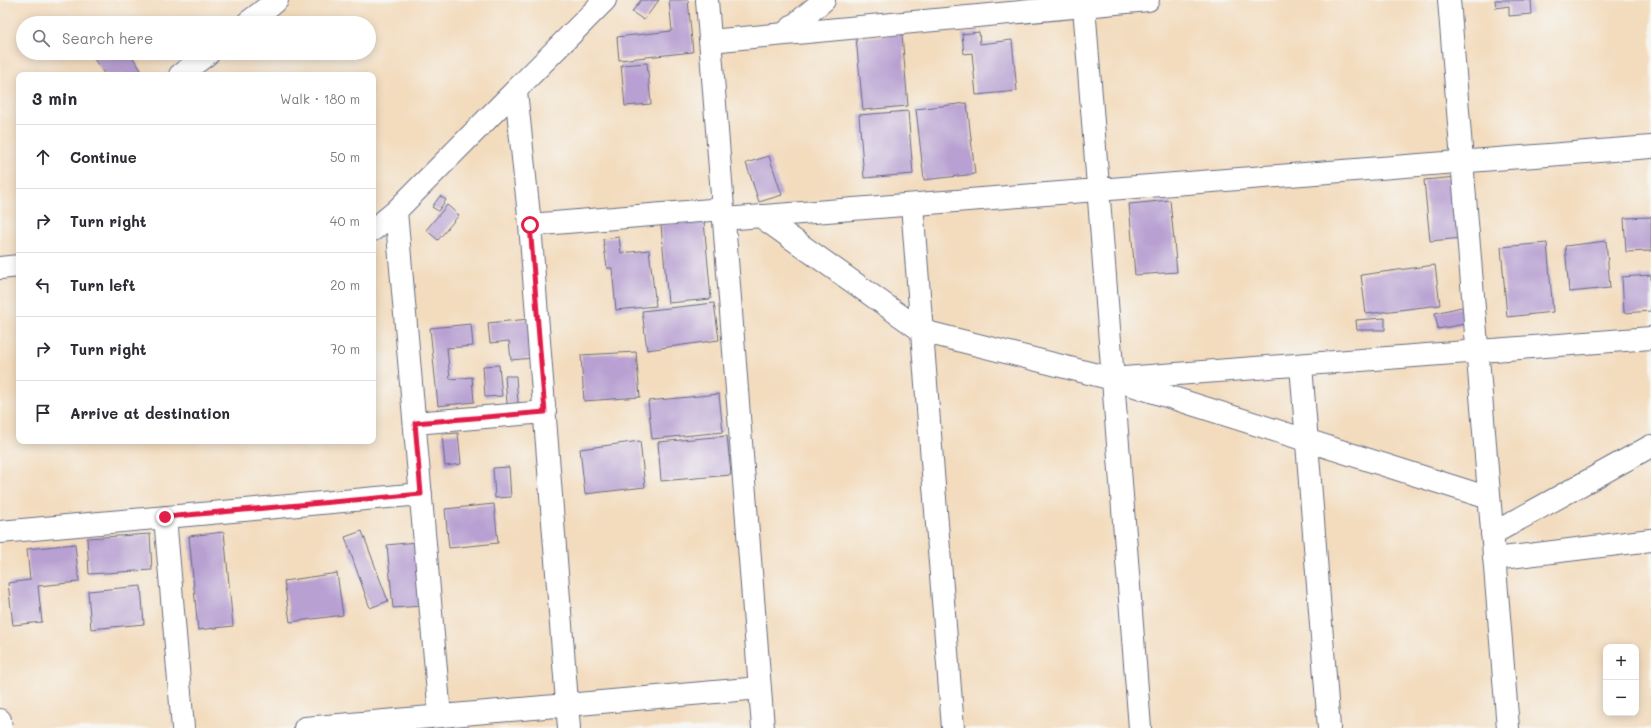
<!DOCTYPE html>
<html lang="en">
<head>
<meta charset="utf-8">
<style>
	body { margin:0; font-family:Mali,sans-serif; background:#f2f2f3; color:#2b2b33 }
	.controls { position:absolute; right:12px; bottom:12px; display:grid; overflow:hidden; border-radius:8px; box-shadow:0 2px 10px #0003 }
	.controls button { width:36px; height:36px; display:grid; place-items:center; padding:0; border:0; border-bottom:1px solid #e1e1e2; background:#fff; color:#2b2b33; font:20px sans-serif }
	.stop { position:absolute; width:12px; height:12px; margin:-9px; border:3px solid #e11d48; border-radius:50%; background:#fff }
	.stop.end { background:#e11d48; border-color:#fff; box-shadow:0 1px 4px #0008 }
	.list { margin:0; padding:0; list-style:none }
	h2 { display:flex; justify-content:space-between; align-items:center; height:52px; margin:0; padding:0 16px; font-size:17px }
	h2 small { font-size:13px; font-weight:400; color:#7c7c81 }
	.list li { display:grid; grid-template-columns:26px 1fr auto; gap:12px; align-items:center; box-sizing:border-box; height:64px; padding:0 16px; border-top:1px solid #e1e1e2 }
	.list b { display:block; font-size:15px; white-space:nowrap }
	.list em { font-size:13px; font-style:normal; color:#7c7c81 }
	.icon { flex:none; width:22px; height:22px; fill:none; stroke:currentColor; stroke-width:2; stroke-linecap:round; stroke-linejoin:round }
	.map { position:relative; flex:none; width:1651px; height:728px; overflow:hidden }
	.search { position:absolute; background:#fff; box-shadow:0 2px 10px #0003; left:16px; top:16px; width:360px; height:44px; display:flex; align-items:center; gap:10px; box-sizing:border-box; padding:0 14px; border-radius:22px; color:#7c7c81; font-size:15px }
	.panel { position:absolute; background:#fff; box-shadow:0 2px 10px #0003; left:16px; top:72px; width:360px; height:372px; border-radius:8px }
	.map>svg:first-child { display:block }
</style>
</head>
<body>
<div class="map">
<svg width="1651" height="728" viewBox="0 0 1651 728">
	<rect width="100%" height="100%" fill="#f6f6f2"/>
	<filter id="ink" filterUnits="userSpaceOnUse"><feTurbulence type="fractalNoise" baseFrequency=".025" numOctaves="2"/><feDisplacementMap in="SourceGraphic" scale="8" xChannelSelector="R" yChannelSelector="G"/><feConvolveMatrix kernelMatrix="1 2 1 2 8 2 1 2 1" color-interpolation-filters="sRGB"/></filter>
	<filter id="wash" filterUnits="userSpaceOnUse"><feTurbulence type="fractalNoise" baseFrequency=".012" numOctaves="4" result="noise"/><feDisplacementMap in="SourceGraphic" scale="16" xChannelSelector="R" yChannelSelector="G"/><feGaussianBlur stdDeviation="0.9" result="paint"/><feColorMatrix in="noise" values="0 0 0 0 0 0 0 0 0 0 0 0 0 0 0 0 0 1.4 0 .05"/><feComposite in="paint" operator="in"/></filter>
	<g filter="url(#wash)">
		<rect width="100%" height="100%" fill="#f3dcbe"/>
		<g id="blocks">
			<path fill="#b8a0d2" d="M 641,0 L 659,0 L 644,20 L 632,12 Z
				M 669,0 L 688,0 L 693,52 L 619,60 L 617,37 L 672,31 Z
				M 1495,0 L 1531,0 L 1532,14 L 1509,16 L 1509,6 L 1496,8 Z
				M 979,32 L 980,44 L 1012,40 L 1017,91 L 976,95 L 972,53 L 964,54 L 962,34 Z
				M 902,34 L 908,106 L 863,110 L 856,38 Z
				M 90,53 L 130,53 L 144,75 L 105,75 Z
				M 647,63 L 651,104 L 625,106 L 621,65 Z
				M 967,103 L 975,174 L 924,180 L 916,109 Z
				M 908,111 L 913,174 L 864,178 L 859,115 Z
				M 769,156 L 782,195 L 759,202 L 746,163 Z
				M 1457,177 L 1463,238 L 1430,241 L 1424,180 Z
				M 440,196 L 446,200 L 438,211 L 432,207 Z
				M 1170,200 L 1177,272 L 1135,275 L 1129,204 Z
				M 447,205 L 459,215 L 438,240 L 426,230 Z
				M 1651,217 L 1651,251 L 1626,252 L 1624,218 Z
				M 704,221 L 711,299 L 668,303 L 661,225 Z
				M 619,237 L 621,253 L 649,250 L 656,306 L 616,310 L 612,268 L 607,268 L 603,239 Z
				M 1606,241 L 1610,288 L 1569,292 L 1565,246 Z
				M 1547,243 L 1553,312 L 1507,317 L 1501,247 Z
				M 1435,265 L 1440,305 L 1366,314 L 1361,275 Z
				M 1651,275 L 1651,311 L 1624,313 L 1622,277 Z
				M 714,303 L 719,340 L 647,350 L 642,311 Z
				M 1466,306 L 1470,323 L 1438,329 L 1435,313 Z
				M 1385,318 L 1385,330 L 1357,330 L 1356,320 Z
				M 529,319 L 533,358 L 511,360 L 509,341 L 490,343 L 488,323 Z
				M 471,324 L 473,346 L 447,348 L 450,379 L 472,377 L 474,402 L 438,406 L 430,328 Z
				M 636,352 L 640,397 L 584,401 L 581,355 Z
				M 499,365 L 502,396 L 485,397 L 483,366 Z
				M 505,376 L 516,376 L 518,403 L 507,404 Z
				M 719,394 L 723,432 L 652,439 L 648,401 Z
				M 458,433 L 461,464 L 445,466 L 442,434 Z
				M 727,436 L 731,475 L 661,481 L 658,442 Z
				M 640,441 L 645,487 L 585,494 L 580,449 Z
				M 509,467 L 511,497 L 495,498 L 493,468 Z
				M 494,504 L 498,543 L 449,548 L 445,509 Z
				M 362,531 L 388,601 L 370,608 L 345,537 Z
				M 224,532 L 233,626 L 198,630 L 189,536 Z
				M 150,534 L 152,570 L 89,574 L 87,538 Z
				M 416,542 L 422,606 L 393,608 L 387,545 Z
				M 75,544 L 79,582 L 38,586 L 42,622 L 13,625 L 8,583 L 30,580 L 27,549 Z
				M 337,573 L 343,615 L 290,622 L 284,581 Z
				M 141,586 L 144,624 L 91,629 L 88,591 Z"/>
		</g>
	</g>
	<g filter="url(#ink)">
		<use href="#blocks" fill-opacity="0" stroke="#676c80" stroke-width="1"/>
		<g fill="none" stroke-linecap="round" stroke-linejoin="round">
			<defs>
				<path id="street" d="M 707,0 L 763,728
					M 1091,0 L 1084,6 L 1140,728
					M 1449,0 L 1508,728
					M 247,23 L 277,0
					M 784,34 L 824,0
					M 710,41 L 1148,0
					M 180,75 L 209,53
					M 516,91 L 530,225 L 569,728
					M 912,205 L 953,728
					M 396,211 L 440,716
					M 760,216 L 922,331 L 1113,379 L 1489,498
					M 724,219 L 1651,147
					M 530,225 L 723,209
					M 373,230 L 396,211 L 605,0
					M 0,268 L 19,266
					M 1301,365 L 1329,728
					M 1124,378 L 1651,338
					M 415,423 L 545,412
					M 165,517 L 183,728
					M 0,532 L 421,494
					M 1492,534 L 1651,446
					M 1494,559 L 1651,540
					M 0,720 L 1,728
					M 305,728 L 760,688"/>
			</defs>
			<use href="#street" stroke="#676c80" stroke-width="24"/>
			<use href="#street" stroke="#fff" stroke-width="22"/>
		</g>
	</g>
	<g fill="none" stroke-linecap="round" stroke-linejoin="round" filter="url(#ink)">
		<path stroke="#e11d48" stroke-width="5" d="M 165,517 L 421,494 L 415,423 L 545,412 L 530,225"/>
	</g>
</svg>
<div class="controls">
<button>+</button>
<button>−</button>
</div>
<div class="stop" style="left:530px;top:225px"></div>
<div class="stop end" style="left:165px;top:517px"></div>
<div class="search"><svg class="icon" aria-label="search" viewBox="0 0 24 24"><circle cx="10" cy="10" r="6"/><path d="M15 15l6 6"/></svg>Search here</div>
<section class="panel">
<h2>3 min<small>Walk · 180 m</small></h2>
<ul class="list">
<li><svg class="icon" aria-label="ahead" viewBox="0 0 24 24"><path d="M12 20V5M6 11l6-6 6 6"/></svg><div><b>Continue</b></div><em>50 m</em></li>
<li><svg class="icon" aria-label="right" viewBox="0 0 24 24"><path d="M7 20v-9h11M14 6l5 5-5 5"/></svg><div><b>Turn right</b></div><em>40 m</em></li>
<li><svg class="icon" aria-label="left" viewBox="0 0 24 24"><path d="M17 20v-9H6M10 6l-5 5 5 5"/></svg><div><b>Turn left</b></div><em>20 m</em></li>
<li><svg class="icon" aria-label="right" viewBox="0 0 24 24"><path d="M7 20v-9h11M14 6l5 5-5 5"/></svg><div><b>Turn right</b></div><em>70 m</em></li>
<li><svg class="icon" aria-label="arrive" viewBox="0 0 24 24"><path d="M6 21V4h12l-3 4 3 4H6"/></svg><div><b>Arrive at destination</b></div></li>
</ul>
</section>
</div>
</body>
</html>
